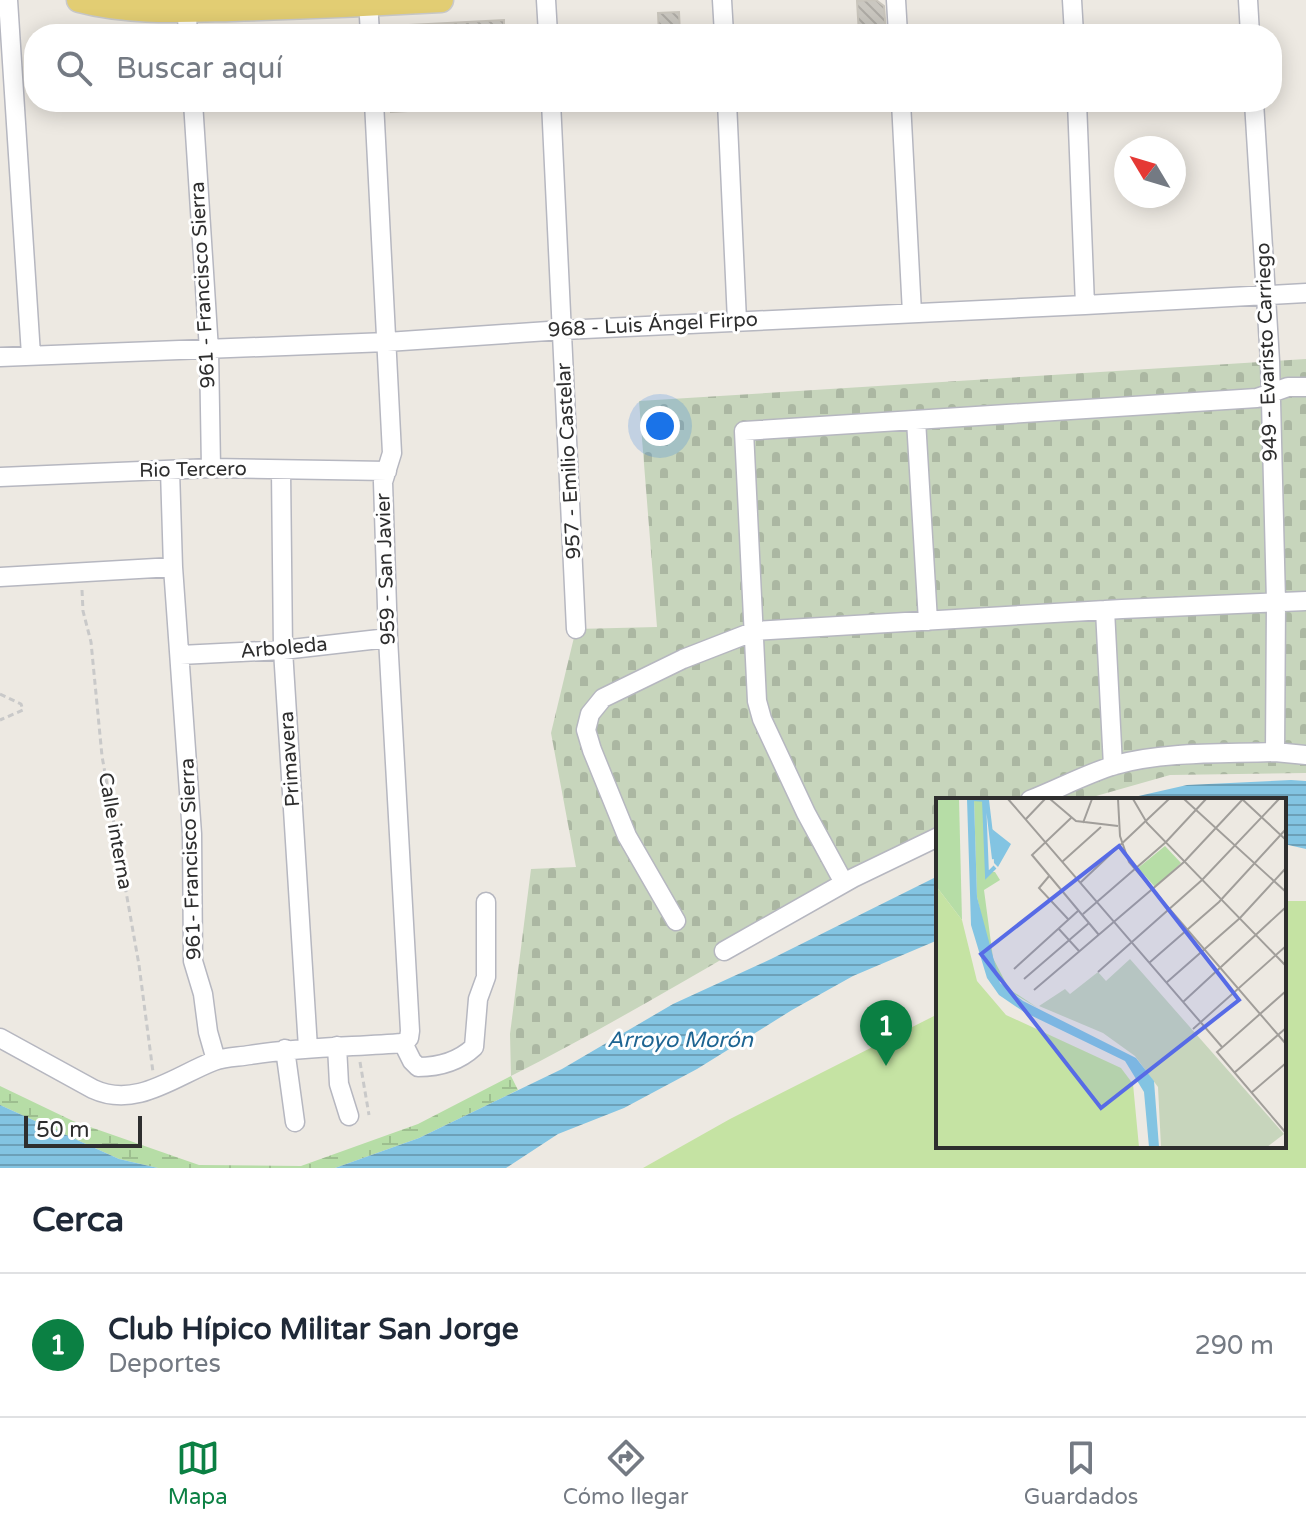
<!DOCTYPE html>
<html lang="es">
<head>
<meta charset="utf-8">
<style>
	body { margin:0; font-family:"Varela Round",sans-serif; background:#f6f6f7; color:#1f2937 }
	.compass { position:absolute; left:1114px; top:136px; width:72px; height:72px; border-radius:50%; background:#fff; box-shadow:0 4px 20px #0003; rotate:308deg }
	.scale { position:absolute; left:24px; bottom:20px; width:118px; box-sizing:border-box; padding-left:8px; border:4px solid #2e2e2e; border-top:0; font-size:22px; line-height:28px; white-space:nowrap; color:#2e2e2e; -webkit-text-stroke:6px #fff; paint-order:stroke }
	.you { position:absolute; left:660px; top:426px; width:28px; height:28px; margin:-20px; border:6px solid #fff; border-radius:50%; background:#1a73e8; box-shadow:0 0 0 12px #1a73e833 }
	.badge { display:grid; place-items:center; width:52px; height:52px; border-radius:50%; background:#0b8043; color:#fff; font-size:26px; font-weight:700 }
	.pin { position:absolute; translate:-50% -66px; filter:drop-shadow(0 2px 4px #0008) }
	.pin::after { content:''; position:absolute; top:42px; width:28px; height:24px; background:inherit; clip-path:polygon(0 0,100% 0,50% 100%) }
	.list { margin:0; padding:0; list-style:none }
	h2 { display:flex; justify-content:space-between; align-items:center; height:104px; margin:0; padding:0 32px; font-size:34px }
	h2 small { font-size:26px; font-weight:400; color:#747a83 }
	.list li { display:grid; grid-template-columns:52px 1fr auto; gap:24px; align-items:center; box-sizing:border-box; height:144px; padding:0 32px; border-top:2px solid #e0e1e3 }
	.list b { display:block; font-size:30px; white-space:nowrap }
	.list p { margin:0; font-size:26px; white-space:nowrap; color:#747a83 }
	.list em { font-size:26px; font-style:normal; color:#747a83 }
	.icon { flex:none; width:44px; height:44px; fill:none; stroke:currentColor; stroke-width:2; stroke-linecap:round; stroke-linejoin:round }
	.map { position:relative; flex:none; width:1306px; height:1168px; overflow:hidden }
	.search { position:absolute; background:#fff; box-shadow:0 4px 20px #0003; left:24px; right:24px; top:24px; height:88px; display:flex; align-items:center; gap:20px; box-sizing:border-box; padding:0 28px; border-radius:32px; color:#747a83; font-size:30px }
	.sheet { height:248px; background:#fff }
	nav { display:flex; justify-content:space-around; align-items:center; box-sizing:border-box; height:112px; border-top:2px solid #e0e1e3; background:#fff; font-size:22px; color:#747a83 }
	nav a { display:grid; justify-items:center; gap:4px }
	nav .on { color:#0b8043 }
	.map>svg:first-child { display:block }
</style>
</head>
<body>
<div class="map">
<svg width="1306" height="1168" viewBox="0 0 1306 1168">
	<defs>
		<pattern id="wetland-marsh" width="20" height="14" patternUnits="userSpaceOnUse" patternTransform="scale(2)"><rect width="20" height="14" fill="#b6dda6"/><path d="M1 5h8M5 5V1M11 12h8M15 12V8" fill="none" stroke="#9dbe8f"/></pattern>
		<pattern id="cemetery-stones" width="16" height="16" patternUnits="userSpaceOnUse" patternTransform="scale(2)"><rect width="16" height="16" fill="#c7d5bc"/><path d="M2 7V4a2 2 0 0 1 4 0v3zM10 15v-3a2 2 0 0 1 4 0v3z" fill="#abb7a2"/></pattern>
		<pattern id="water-rules" width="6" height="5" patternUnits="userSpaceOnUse" patternTransform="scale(2)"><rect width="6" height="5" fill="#83c4e2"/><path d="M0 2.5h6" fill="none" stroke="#6ca0b8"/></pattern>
		<pattern id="building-back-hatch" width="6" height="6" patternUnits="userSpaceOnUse" patternTransform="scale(2)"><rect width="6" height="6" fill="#cac7c0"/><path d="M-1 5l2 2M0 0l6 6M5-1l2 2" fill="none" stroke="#aeaba5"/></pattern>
	</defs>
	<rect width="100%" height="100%" fill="#ede9e2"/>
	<path fill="url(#wetland-marsh)" d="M 511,1076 L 518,1090 L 419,1138 L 335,1168 L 158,1168 L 119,1159 L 0,1105 L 0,1086 L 73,1121 L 199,1165 L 301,1166 L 418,1124 Z"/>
	<path fill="url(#cemetery-stones)" d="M 1306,359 L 1306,773 L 1170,775 L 1082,800 L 938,800 L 938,847 C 866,872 802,912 736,951 C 662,994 588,1037 511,1076 L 510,1034 L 531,869 L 576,867 L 551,733 L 576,629 L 657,627 L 639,401 Z"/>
	<path fill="#c5e3a3" d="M 1284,901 L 1306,901 L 1306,1168 L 643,1168 L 730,1119 L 938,1014 L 938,1146 L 1284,1146 Z"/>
	<path fill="url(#water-rules)" d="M 1291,780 L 1306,781 L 1306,849 L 1284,844 L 1284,800 L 1121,800 L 1187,785 Z
		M 938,876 L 938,940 L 853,976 L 792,1010 L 697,1069 L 624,1108 L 558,1134 L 506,1168 L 335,1168 L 419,1138 L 562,1069 L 673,1004 L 771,959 Z
		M 0,1105 L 119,1159 L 158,1168 L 0,1168 Z"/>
	<path fill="url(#building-back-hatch)" stroke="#c9c5bc" stroke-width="2" d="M 876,0 L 884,6 L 886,34 L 859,34 L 857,1 Z
		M 679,12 L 680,34 L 659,34 L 658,13 Z
		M 504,20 L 504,34 L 387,34 L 387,29 L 390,26 Z
		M 391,102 L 461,102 L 462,108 L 391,112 Z"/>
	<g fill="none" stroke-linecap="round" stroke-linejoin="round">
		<defs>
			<path id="minor" d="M 8,0 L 31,355
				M 186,0 L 188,34
				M 368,0 L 370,34
				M 546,0 L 548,34
				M 722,0 L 724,34
				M 896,0 L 898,34
				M 1072,0 L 1074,34
				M 1248,0 L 1250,34
				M 193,102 L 209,350 L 211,468
				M 551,102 L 576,629
				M 727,102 L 737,321
				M 901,102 L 912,313
				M 1077,102 L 1085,305
				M 1254,102 L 1270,361 L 1276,602 L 1275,752 L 1306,755
				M 0,357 L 387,342 L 563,330 L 1085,305 L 1306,293
				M 916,420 L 928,621
				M 170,470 L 173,567 L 192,834 L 193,961 L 203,994 L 208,1032 L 216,1060
				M 281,470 L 283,650 L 308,1048
				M 0,477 L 211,468 L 387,471
				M 0,577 L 173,567
				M 1105,610 L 1113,766
				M 180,655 L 283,650 L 388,638
				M 1030,800 C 1058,789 1086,774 1115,765 C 1166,751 1223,754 1275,752
				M 844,883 L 806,813 L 762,719 L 757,701 L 744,431 L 1257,398 L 1288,387 L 1306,387
				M 676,921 L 627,836 L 592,750 L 586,730 L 590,714 L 603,698 L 683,659 L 755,631 L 1122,609 L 1306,601
				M 724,951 L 853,878 L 938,837
				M 0,1038 L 93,1089 C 136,1109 175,1076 214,1061 C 225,1057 238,1057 250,1055 C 301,1047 351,1047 403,1043 L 409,1038 L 410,1031 L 388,638 L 383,482 L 392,453 L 374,102
				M 403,1043 L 412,1061 L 418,1067 C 439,1067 459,1061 474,1047 L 478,999 L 486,977 L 486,902
				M 337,1046 L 339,1084 L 349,1116
				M 285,1049 L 295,1122"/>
			<path id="major" d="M 79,0 C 128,13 181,10 232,9 C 301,7 371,4 441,0"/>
		</defs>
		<use href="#minor" stroke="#b6b7c0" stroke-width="21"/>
		<use href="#major" stroke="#c9c9c9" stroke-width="27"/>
		<path stroke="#c9c9c9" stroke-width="3" stroke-dasharray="6 4" stroke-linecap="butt" d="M 82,590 L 83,611 L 91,642 L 102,756 L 139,965 L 153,1072
			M 0,694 L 21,704 L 23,710 L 0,720
			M 360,1062 L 369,1115"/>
		<use href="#minor" stroke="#fff" stroke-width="18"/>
		<use href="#major" stroke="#e2cd73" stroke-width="24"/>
	</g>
	<g text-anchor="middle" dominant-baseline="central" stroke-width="6" stroke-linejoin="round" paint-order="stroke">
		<g font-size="20" fill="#2e2e2e" stroke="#fff">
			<text transform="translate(203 285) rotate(-93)">961 - Francisco Sierra</text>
			<text transform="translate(653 325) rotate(-3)">968 - Luis Ángel Firpo</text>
			<text transform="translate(1267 352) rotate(-92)">949 - Evaristo Carriego</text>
			<text transform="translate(569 461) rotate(-93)">957 - Emilio Castelar</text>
			<text transform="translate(193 470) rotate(-1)">Rio Tercero</text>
			<text transform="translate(386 569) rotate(-92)">959 - San Javier</text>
			<text transform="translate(284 648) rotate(-5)">Arboleda</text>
			<text transform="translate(290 759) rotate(-94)">Primavera</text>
			<text transform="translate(115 831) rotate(80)">Calle interna</text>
			<text transform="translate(191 859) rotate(-92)">961- Francisco Sierra</text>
		</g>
		<g font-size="22" font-style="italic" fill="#1e6592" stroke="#fff">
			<text x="680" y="1040">Arroyo Morón</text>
		</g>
	</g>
	<g transform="translate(936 798)">
		<rect width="350" height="350" fill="#ede9e2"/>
		<path d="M 0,1 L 23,1 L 26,122 L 0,88 Z" fill="#b6dda6"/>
		<path d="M 38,1 L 47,1 L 50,74 L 59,74 L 64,82 L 48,92 L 57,160 L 73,191 L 102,210 L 73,193 L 57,169 L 41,99 Z" fill="#b6dda6"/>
		<path d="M 194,161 L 348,336 L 331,349 L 225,349 L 222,289 L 199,258 L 167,235 L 103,208 L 129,191 L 134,196 L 162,174 L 170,183 Z" fill="#c7d5bc"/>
		<path d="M 229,48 L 245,65 L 219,89 L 202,70 Z" fill="#b6dda6"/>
		<path d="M 0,88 L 26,122 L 41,183 L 70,217 L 185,270 L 197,286 L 203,349 L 0,349 Z" fill="#c5e3a3"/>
		<path d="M 31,1 L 38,1 L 41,99 L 64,185 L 87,203 L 200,260 L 218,283 L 223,349 L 213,349 L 208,294 L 189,263 L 88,214 L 63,197 L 51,180 L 35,127 ZM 56,31 L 75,46 L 62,69 L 58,65 Z" fill="#83c4e2"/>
		<path fill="none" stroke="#83c4e2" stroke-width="4" d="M 37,1 L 51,2 L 58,61M 48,2 L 51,77 L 59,69"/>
		<path fill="none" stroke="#a19e9a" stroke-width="2" d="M 72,1 L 286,249M 114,1 L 140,23 L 182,28M 159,1 L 197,1 L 211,25 L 350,168M 182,1 L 184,38 L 193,64 L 350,246M 248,1 L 350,94M 306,1 L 350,42M 135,20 L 96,57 L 163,137M 89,22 L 109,1M 147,25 L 156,1M 126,64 L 165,29M 114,77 L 103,90 L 132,121M 144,85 L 233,1M 147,116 L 230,44 L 270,1M 122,130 L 143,153M 213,165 L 283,104 L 350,31M 78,171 L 143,112M 162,174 L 266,82 L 343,1M 88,181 L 153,125M 230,185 L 304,120 L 350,70M 98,192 L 248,64 L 307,1M 350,193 L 281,254 L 350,335M 247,204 L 350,109M 257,231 L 350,148M 298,275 L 350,230M 315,295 L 350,265"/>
		<path fill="#576be6" fill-opacity="0.15" stroke="#576be6" stroke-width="4" d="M 183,48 L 303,202 L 165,310 L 45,156 Z"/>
		<rect width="350" height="350" fill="none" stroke="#2e2e2e" stroke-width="4"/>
	</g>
</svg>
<svg class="compass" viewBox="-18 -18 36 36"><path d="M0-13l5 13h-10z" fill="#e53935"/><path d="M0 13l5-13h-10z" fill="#747a83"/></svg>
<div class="scale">50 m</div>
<div class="you"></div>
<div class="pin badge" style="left:886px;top:1066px">1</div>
<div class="search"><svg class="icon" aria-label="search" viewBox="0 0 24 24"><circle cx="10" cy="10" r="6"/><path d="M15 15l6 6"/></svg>Buscar aquí</div>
</div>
<section class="sheet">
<h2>Cerca<small></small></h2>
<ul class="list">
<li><span class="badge">1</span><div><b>Club Hípico Militar San Jorge</b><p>Deportes</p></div><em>290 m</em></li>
</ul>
</section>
<nav>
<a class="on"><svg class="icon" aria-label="map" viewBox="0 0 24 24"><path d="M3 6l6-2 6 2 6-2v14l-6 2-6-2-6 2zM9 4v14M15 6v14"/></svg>Mapa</a>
<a><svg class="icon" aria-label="directions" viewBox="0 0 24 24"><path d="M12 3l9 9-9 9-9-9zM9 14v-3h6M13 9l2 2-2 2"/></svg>Cómo llegar</a>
<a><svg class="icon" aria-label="saved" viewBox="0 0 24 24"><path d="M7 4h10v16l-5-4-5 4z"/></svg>Guardados</a>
</nav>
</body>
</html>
